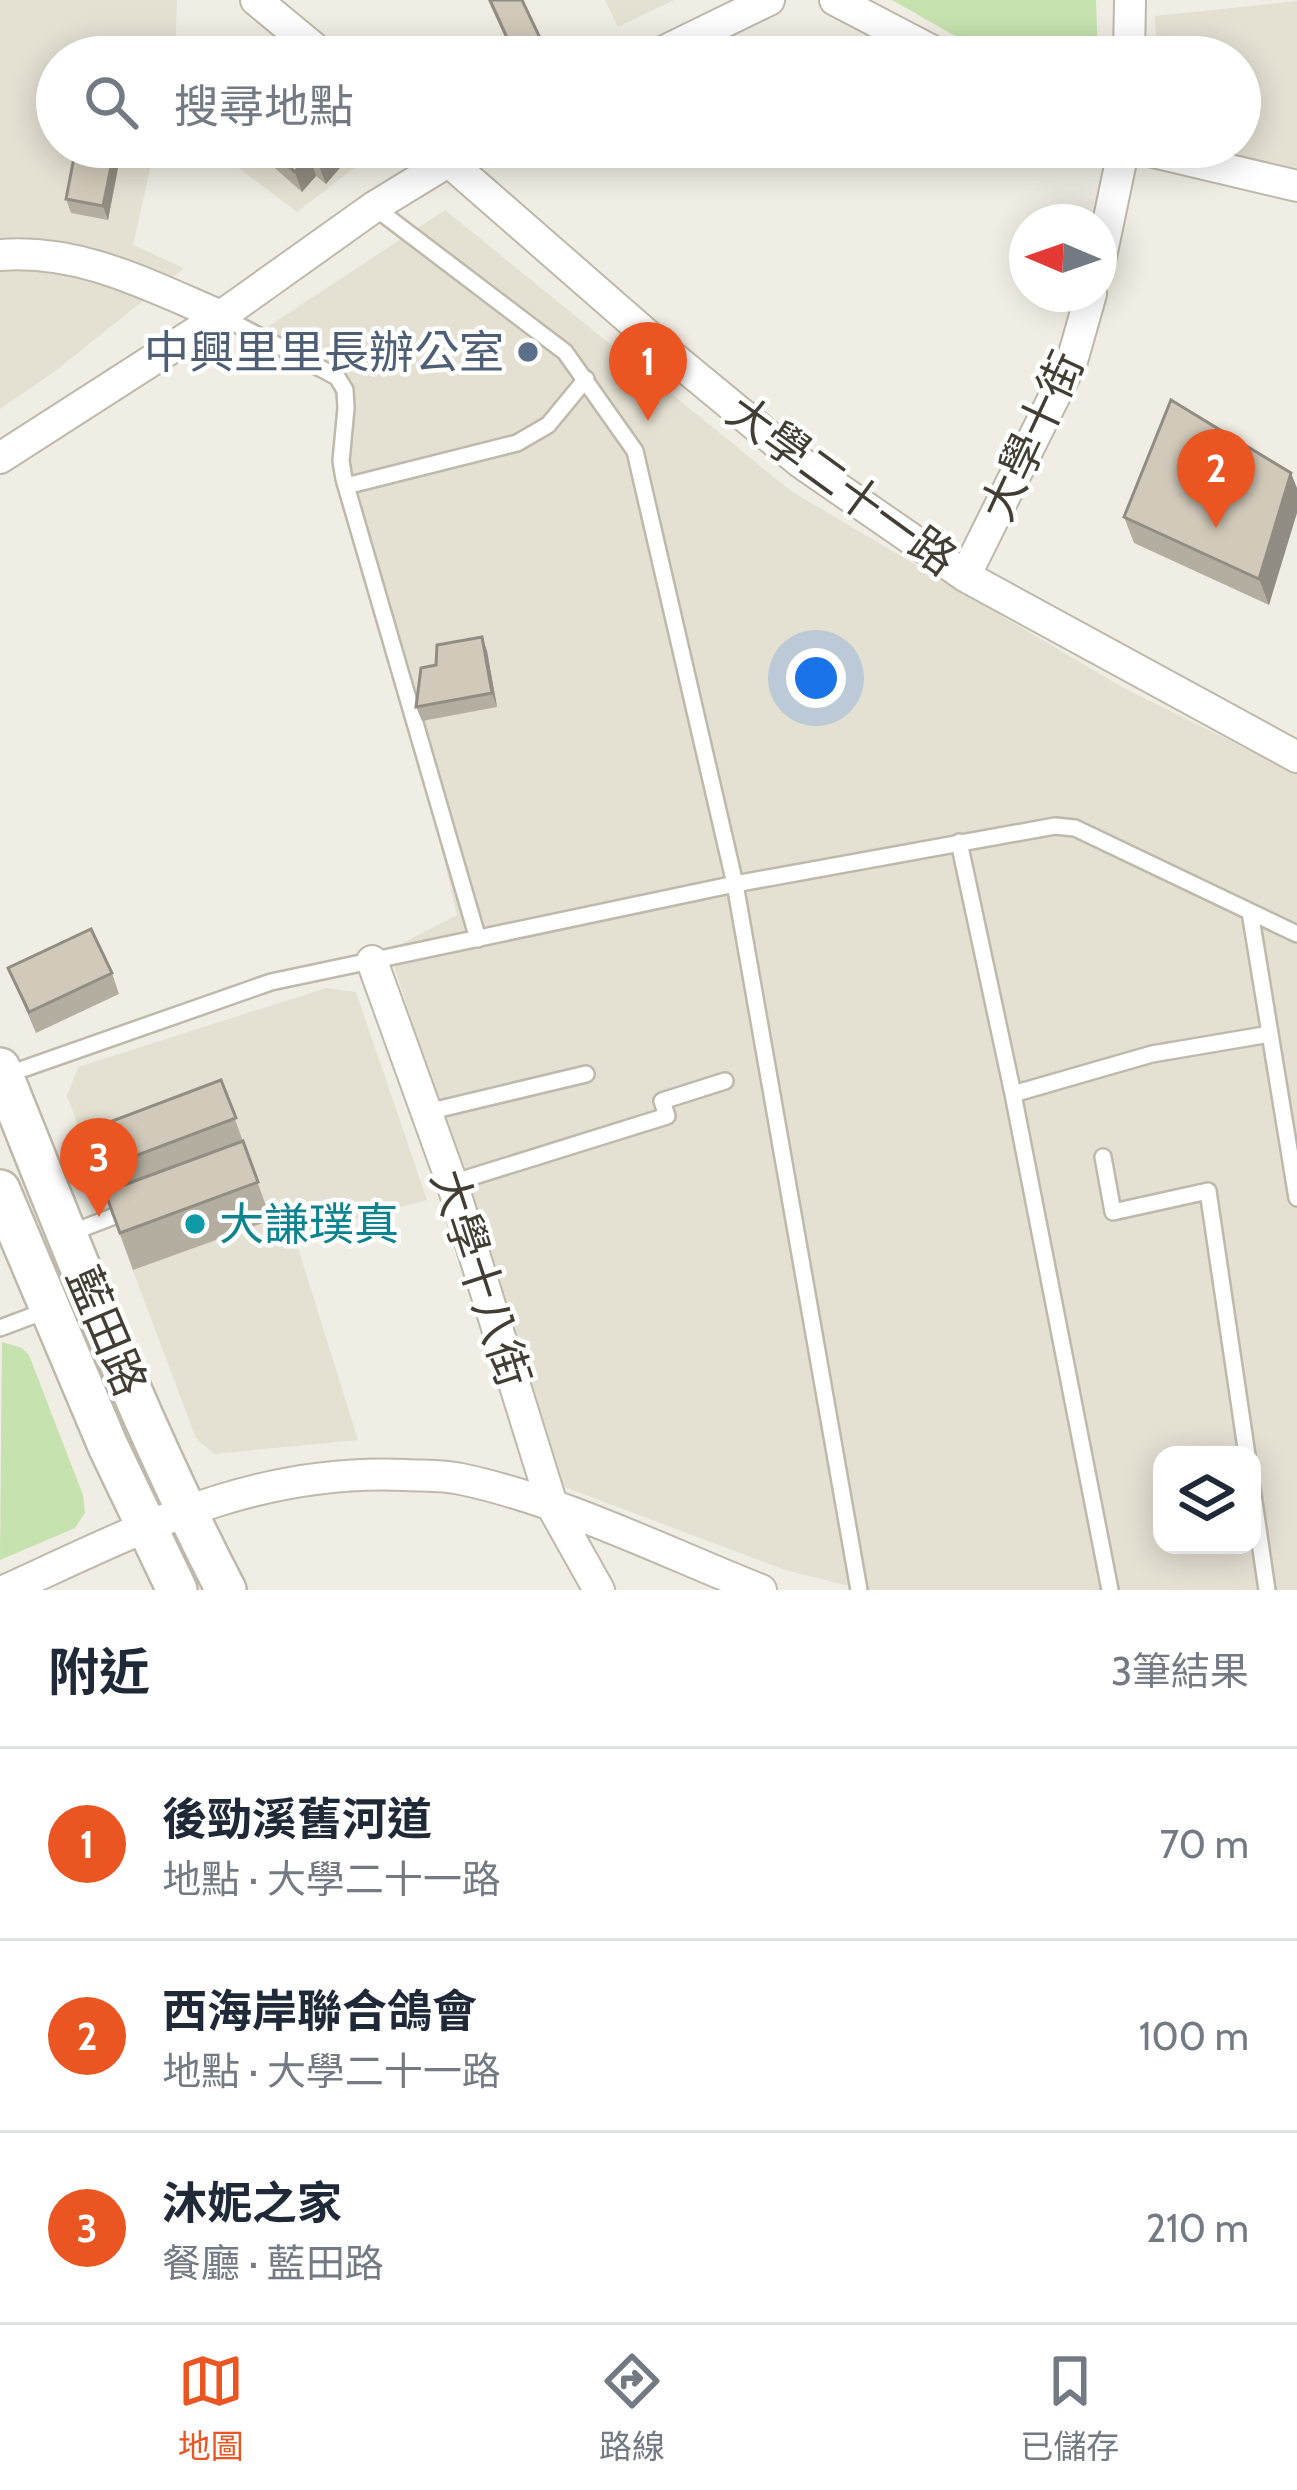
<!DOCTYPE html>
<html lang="zh-TW">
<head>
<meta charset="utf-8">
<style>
	body { margin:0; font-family:Cabin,"Noto Sans TC",sans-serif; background:#f6f6f7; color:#1f2937 }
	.controls { position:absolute; right:36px; bottom:36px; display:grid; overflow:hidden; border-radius:24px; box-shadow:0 6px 30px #0003 }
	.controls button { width:108px; height:108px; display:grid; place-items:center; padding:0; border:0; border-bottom:3px solid #e0e1e3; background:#fff; color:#1f2937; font:60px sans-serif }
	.compass { position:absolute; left:1009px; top:204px; width:108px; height:108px; border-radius:50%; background:#fff; box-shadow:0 6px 30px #0003; rotate:272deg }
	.you { position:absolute; left:816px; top:678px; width:42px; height:42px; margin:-30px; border:9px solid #fff; border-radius:50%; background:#1a73e8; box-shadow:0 0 0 18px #1a73e833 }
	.badge { display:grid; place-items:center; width:78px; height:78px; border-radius:50%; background:#ea5521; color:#fff; font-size:39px; font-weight:700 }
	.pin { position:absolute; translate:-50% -99px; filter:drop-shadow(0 3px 6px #0008) }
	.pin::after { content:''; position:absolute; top:63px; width:42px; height:36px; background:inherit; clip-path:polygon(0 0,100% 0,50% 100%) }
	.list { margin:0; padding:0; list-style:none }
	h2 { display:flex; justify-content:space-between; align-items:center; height:156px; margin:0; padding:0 48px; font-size:51px }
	h2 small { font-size:39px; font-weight:400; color:#747a83 }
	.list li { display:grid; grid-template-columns:78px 1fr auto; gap:36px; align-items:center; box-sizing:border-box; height:192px; padding:0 48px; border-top:3px solid #e0e1e3 }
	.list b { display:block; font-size:45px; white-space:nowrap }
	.list p { margin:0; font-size:39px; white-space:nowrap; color:#747a83 }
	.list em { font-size:39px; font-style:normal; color:#747a83 }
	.icon { flex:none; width:66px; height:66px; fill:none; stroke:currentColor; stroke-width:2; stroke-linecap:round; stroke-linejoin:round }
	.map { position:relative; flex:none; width:1297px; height:1590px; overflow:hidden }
	.search { position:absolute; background:#fff; box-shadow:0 6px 30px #0003; left:36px; right:36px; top:36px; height:132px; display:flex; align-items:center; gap:30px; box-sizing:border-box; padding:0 42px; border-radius:66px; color:#747a83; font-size:45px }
	.sheet { height:732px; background:#fff }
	nav { display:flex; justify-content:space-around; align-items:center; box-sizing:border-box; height:168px; border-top:3px solid #e0e1e3; background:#fff; font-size:33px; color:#747a83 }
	nav a { display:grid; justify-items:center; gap:6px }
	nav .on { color:#ea5521 }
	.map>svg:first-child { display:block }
</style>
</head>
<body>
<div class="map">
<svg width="1297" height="1590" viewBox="0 0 1297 1590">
	<rect width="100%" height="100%" fill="#f0eee4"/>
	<path fill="#e4e0d2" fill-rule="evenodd" d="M 0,0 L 177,0 L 175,57 L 57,57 L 57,147 L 155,147 L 133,245 L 184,268 L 54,372 L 0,409 Z
		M 605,0 L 674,0 L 618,27 Z
		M 1297,1 L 1297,169 L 1203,147 L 1240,147 L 1240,57 L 1157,57 L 1155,16 Z
		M 211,147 L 376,147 L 376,151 L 297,212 Z
		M 445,210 L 791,491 L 1122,687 L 1297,774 L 1297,1590 L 865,1590 L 785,1570 L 559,1485 L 389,950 L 457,915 L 330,375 L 249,339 ZM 1162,1455 L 1252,1455 L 1252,1545 L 1162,1545 Z
		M 326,988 L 356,992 L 427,1200 L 294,1235 L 358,1440 L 214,1454 L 196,1438 L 67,1096 L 78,1067 Z"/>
	<path fill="#c6e2af" d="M 892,0 L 1096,0 L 1098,57 L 992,57 Z
		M 2,1342 L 22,1348 L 29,1355 L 83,1495 L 85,1513 L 75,1528 L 0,1560 Z"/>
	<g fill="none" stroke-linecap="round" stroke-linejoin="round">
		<defs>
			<path id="service" d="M 374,207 L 565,352 L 635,451 L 735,884 L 859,1590
				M 221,316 L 337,377 L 345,390 L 346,408 L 341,461 L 344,479 L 478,939
				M 346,486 L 517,443 L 548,425 L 586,379
				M 959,842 L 1013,1094 L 1110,1590
				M 1250,912 L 1297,1198
				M 3,1076 L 271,982 L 735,884 L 1055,826 L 1075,828 L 1297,934
				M 1013,1094 L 1152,1054 L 1270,1034
				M 427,1112 L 586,1074
				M 1103,1157 L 1113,1212 L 1208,1191 L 1247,1455
				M 452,1183 L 667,1116 L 662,1101 L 725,1081
				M 68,1234 L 130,1210
				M 0,1328 L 48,1310
				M 1252,1488 L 1267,1590"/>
			<path id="minor" d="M 256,0 L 325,57
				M 835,0 L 944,57
				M 652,57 L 769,0
				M 1129,57 L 1130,0
				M 432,147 L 669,354 L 800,462 L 965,576 L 1297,757
				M 1132,147 L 1297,186
				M 0,255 C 81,249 148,285 221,316
				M 1099,266 L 1124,147
				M 0,458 L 221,316 L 374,207 L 472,147
				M 965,576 L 1072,361 L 1091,294
				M 372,961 L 452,1183 L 553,1508 L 599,1590
				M 6,1590 C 140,1529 253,1468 406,1475 C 424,1476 443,1475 461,1479 C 561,1500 665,1552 761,1590"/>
			<path id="tertiary" d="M 0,1068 C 71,1244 138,1421 226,1590
				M 0,1190 L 108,1446 L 177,1590"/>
		</defs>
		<use href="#service" stroke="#beb9aa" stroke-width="20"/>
		<use href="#minor" stroke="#beb9aa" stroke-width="34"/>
		<use href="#tertiary" stroke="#beb9aa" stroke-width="44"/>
		<use href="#service" stroke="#fff" stroke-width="15"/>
		<use href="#minor" stroke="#fff" stroke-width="30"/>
		<use href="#tertiary" stroke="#fff" stroke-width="39"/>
	</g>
	<path fill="#b4aea0" d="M 488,0 L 522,0 L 546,54 L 540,57 L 514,57 Z
		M 122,147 L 108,220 L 71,213 L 66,199 Z
		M 263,147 L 358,147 L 326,184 L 316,176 L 302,192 L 269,163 Z
		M 1291,473 L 1269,605 L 1134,543 L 1124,517 Z
		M 482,637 L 487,651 L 497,707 L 422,721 L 416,707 L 436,665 Z
		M 8,968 L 112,973 L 119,994 L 36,1033 Z
		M 221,1080 L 271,1220 L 133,1270 L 83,1132 Z"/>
	<path fill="#928d82" d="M 115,147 L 122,147 L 108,220 L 103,206 Z
		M 332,147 L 358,147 L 326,184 L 318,163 Z
		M 309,155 L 316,176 L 302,192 L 295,172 Z
		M 1291,473 L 1297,488 L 1297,513 L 1269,605 L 1259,579 Z
		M 482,637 L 487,651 L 497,707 L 492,693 Z"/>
	<path fill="#d1caba" stroke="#928d82" stroke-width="3" d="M 490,0 L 522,0 L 541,40 L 514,53 Z
		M 76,147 L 115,147 L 103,206 L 66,199 Z
		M 267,147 L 332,147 L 318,163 L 309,155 L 295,172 Z
		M 1171,400 L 1291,473 L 1259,579 L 1124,517 Z
		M 482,637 L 492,693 L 416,707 L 421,668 L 436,665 L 437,645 Z
		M 91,929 L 112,973 L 29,1012 L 8,968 Z
		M 221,1080 L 236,1118 L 98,1170 L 83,1132 Z
		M 243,1141 L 258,1182 L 120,1233 L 105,1192 Z"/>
	<circle fill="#5c6f8a" stroke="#fff" stroke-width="4.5" cx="528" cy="352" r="12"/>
	<circle fill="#0f9aa8" stroke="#fff" stroke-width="4.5" cx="195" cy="1224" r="12"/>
	<g text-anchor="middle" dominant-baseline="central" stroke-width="9" stroke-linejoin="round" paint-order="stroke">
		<g font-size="45" fill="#4e5e75" stroke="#fff" text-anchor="end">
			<text x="504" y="352">中興里里長辦公室</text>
		</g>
		<g font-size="45" fill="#423e34" stroke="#fff">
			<text transform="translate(1032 436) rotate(-65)">大學十街</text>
			<text transform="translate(842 485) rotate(36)">大學二十一路</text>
			<text transform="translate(481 1278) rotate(72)">大學十八街</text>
			<text transform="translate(107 1331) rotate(67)">藍田路</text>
		</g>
		<g font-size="45" fill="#0d838f" stroke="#fff" text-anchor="start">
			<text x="219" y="1224">大謙璞真</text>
		</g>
	</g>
</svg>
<div class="controls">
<button><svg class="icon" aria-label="layers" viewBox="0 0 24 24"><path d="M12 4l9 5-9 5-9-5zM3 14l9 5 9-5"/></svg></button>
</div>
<svg class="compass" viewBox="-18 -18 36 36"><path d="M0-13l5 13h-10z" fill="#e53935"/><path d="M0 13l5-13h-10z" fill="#747a83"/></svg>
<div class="you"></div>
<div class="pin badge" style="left:648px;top:421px">1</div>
<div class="pin badge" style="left:1216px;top:528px">2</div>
<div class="pin badge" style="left:99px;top:1217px">3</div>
<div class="search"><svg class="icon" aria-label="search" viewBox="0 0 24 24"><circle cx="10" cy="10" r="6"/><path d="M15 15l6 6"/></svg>搜尋地點</div>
</div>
<section class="sheet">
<h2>附近<small>3筆結果</small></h2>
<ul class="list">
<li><span class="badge">1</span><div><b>後勁溪舊河道</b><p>地點 · 大學二十一路</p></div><em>70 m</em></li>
<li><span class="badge">2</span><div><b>西海岸聯合鴿會</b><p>地點 · 大學二十一路</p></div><em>100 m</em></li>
<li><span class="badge">3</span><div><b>沐妮之家</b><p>餐廳 · 藍田路</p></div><em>210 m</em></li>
</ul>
</section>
<nav>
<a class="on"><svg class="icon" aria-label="map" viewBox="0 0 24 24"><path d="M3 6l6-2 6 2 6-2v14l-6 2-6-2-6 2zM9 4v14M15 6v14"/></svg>地圖</a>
<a><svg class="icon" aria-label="directions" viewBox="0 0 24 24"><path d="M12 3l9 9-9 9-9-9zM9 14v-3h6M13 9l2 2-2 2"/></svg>路線</a>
<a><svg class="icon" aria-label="saved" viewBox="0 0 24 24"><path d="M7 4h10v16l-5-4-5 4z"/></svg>已儲存</a>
</nav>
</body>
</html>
